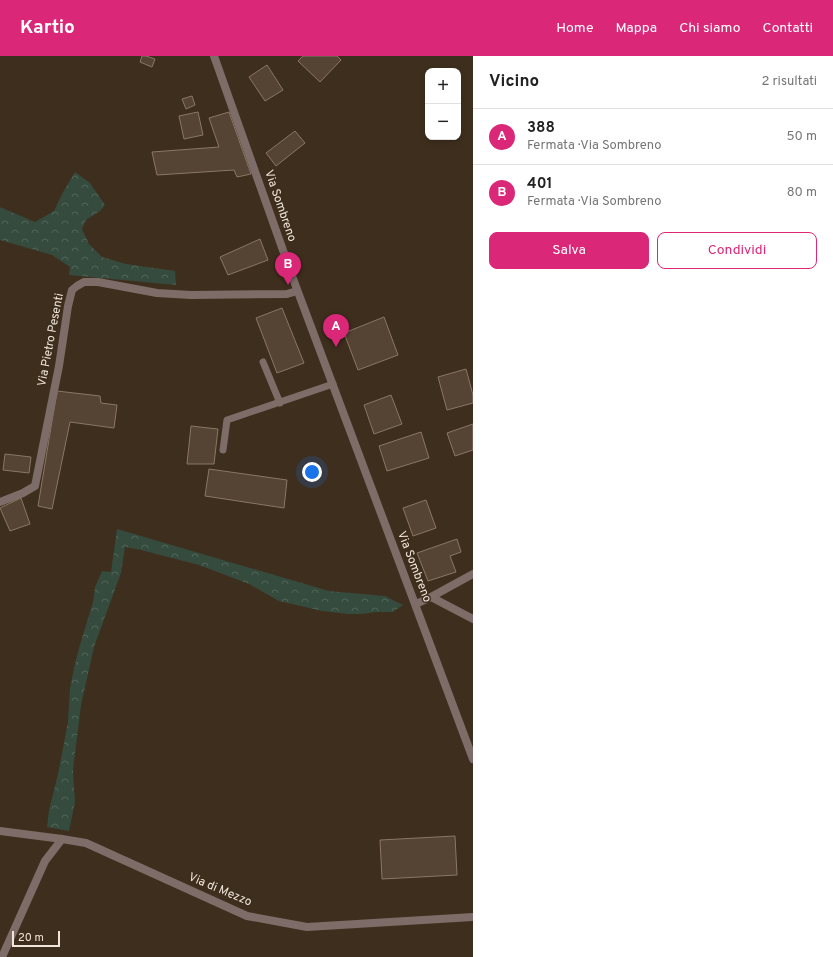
<!DOCTYPE html>
<html lang="it">
<head>
<meta charset="utf-8">
<style>
	body { margin:0; font-family:Overpass,sans-serif; background:#f6f6f6; color:#222 }
	.controls { position:absolute; right:12px; top:12px; display:grid; overflow:hidden; border-radius:8px; box-shadow:0 2px 6px #0003 }
	.controls button { width:36px; height:36px; display:grid; place-items:center; padding:0; border:0; border-bottom:1px solid #e0e0e0; background:#fff; color:#222; font:20px sans-serif }
	.scale { position:absolute; left:12px; bottom:10px; width:48px; box-sizing:border-box; padding-left:4px; border:2px solid #efe5da; border-top:0; font-size:11px; line-height:14px; white-space:nowrap; color:#efe5da; -webkit-text-stroke:3px #3e2e1d; paint-order:stroke }
	.you { position:absolute; left:312px; top:416px; width:14px; height:14px; margin:-10px; border:3px solid #fff; border-radius:50%; background:#1a73e8; box-shadow:0 0 0 6px #1a73e833 }
	.badge { display:grid; place-items:center; width:26px; height:26px; border-radius:50%; background:#db2777; color:#fff; font-size:13px; font-weight:700 }
	.pin { position:absolute; translate:-50% -33px; filter:drop-shadow(0 1px 2px #0008) }
	.pin::after { content:''; position:absolute; top:21px; width:14px; height:12px; background:inherit; clip-path:polygon(0 0,100% 0,50% 100%) }
	.list { margin:0; padding:0; list-style:none }
	h2 { display:flex; justify-content:space-between; align-items:center; height:52px; margin:0; padding:0 16px; font-size:17px }
	h2 small { font-size:13px; font-weight:400; color:#767676 }
	.list li { display:grid; grid-template-columns:26px 1fr auto; gap:12px; align-items:center; box-sizing:border-box; height:56px; padding:0 16px; border-top:1px solid #e0e0e0 }
	.list b { display:block; font-size:15px; white-space:nowrap }
	.list p { margin:0; font-size:13px; white-space:nowrap; color:#767676 }
	.list em { font-size:13px; font-style:normal; color:#767676 }
	.actions { display:flex; gap:8px; padding:12px 16px }
	.actions a { flex:1; padding:9px 0; border:1px solid #db2777; border-radius:8px; text-align:center; font-size:14px; color:#db2777 }
	.actions .main { background:#db2777; color:#fff }
	.map { position:relative; flex:none; width:473px; height:901px; overflow:hidden }
	header { display:flex; align-items:center; gap:24px; box-sizing:border-box; height:56px; padding:0 20px; background:#db2777; color:#fff }
	header strong { font-size:19px }
	nav { display:flex; gap:22px; margin-inline-start:auto; font-size:14px }
	main { display:flex }
	aside { flex:1; background:#fff }
	.map>svg:first-child { display:block }
</style>
</head>
<body>
<header>
<strong>Kartio</strong>
<nav><a>Home</a><a>Mappa</a><a>Chi siamo</a><a>Contatti</a></nav>
</header>
<main>
<div class="map">
<svg width="473" height="901" viewBox="0 0 473 901">
	<defs>
		<pattern id="forest-crowns" width="20" height="18" patternUnits="userSpaceOnUse"><rect width="20" height="18" fill="#344b3e"/><path d="M2 6a3 3 0 1 1 6 0M12 15a3 3 0 1 1 6 0" fill="none" stroke="#526559"/></pattern>
	</defs>
	<rect width="100%" height="100%" fill="#3e2e1d"/>
	<path fill="url(#forest-crowns)" d="M 75,116 L 90,127 L 105,149 L 100,155 L 86,164 L 82,173 L 89,188 L 102,201 L 126,208 L 175,215 L 176,229 L 69,219 L 70,211 L 52,199 L 0,184 L 0,151 L 35,166 L 54,155 L 62,138 Z
		M 117,473 L 329,535 L 385,540 L 403,549 L 393,556 L 377,556 L 361,558 L 348,558 L 322,555 L 279,545 L 249,528 L 199,509 L 141,494 L 125,491 L 121,517 L 94,591 L 81,649 L 73,714 L 75,746 L 69,775 L 47,771 L 49,754 L 58,718 L 68,666 L 70,632 L 74,612 L 79,592 L 93,546 L 95,531 L 102,515 L 111,516 Z"/>
	<path fill="#543" stroke="#8a7764" d="M 142,0 L 146,0 L 155,3 L 152,11 L 140,6 Z
		M 303,0 L 337,0 L 341,4 L 320,26 L 298,5 Z
		M 267,9 L 283,34 L 265,45 L 249,21 Z
		M 192,40 L 195,49 L 186,53 L 182,43 Z
		M 198,56 L 203,79 L 184,83 L 179,60 Z
		M 229,56 L 251,118 L 237,121 L 234,114 L 157,119 L 152,96 L 219,91 L 209,62 Z
		M 295,75 L 305,87 L 276,110 L 266,97 Z
		M 260,183 L 268,204 L 228,219 L 220,201 Z
		M 282,252 L 304,307 L 277,317 L 256,262 Z
		M 384,261 L 398,299 L 358,314 L 344,277 Z
		M 466,313 L 473,339 L 473,347 L 447,354 L 438,321 Z
		M 57,335 L 100,340 L 101,347 L 117,349 L 114,372 L 70,366 L 52,453 L 38,450 Z
		M 391,339 L 402,368 L 374,378 L 364,349 Z
		M 473,368 L 473,394 L 455,400 L 447,377 Z
		M 191,370 L 218,373 L 214,408 L 187,408 Z
		M 421,376 L 429,402 L 387,415 L 379,390 Z
		M 5,398 L 31,401 L 29,417 L 3,414 Z
		M 209,413 L 287,424 L 284,452 L 205,440 Z
		M 21,442 L 30,468 L 10,475 L 0,452 Z
		M 426,444 L 436,472 L 413,480 L 403,452 Z
		M 457,483 L 461,496 L 450,500 L 456,516 L 428,525 L 417,497 Z
		M 455,780 L 457,819 L 382,823 L 380,784 Z"/>
	<g fill="none" stroke-linecap="round" stroke-linejoin="round">
		<path stroke="#7e6c68" stroke-width="7" d="M 263,306 L 280,347
			M 223,394 L 227,364 L 333,328"/>
		<path stroke="#7e6c68" stroke-width="8" d="M 214,0 L 295,228 L 473,703
			M 0,446 L 23,437 L 35,430 L 59,310 L 68,250 L 72,234 L 77,230 L 84,226 L 98,226 L 157,237 L 191,239 L 287,238 L 297,235
			M 431,541 L 473,518
			M 416,548 L 431,541 L 473,563
			M 0,775 L 62,783 L 86,787 L 247,860 L 307,871 L 473,861
			M 2,901 L 45,805 L 62,783"/>
	</g>
	<g text-anchor="middle" dominant-baseline="central" stroke-width="3" stroke-linejoin="round" paint-order="stroke">
		<g font-size="12" fill="#efe5da" stroke="#3e2e1d">
			<text transform="translate(280 150) rotate(71)">Via Sombreno</text>
			<text transform="translate(51 284) rotate(-79)">Via Pietro Pesenti</text>
			<text transform="translate(414 511) rotate(69)">Via Sombreno</text>
			<text transform="translate(220 834) rotate(23)">Via di Mezzo</text>
		</g>
	</g>
</svg>
<div class="controls">
<button>+</button>
<button>−</button>
</div>
<div class="scale">20 m</div>
<div class="you"></div>
<div class="pin badge" style="left:336px;top:291px">A</div>
<div class="pin badge" style="left:288px;top:229px">B</div>
</div>
<aside>
<h2>Vicino<small>2 risultati</small></h2>
<ul class="list">
<li><span class="badge">A</span><div><b>388</b><p>Fermata · Via Sombreno</p></div><em>50 m</em></li>
<li><span class="badge">B</span><div><b>401</b><p>Fermata · Via Sombreno</p></div><em>80 m</em></li>
</ul>
<div class="actions"><a class="main">Salva</a><a>Condividi</a></div>
</aside>
</main>
</body>
</html>
